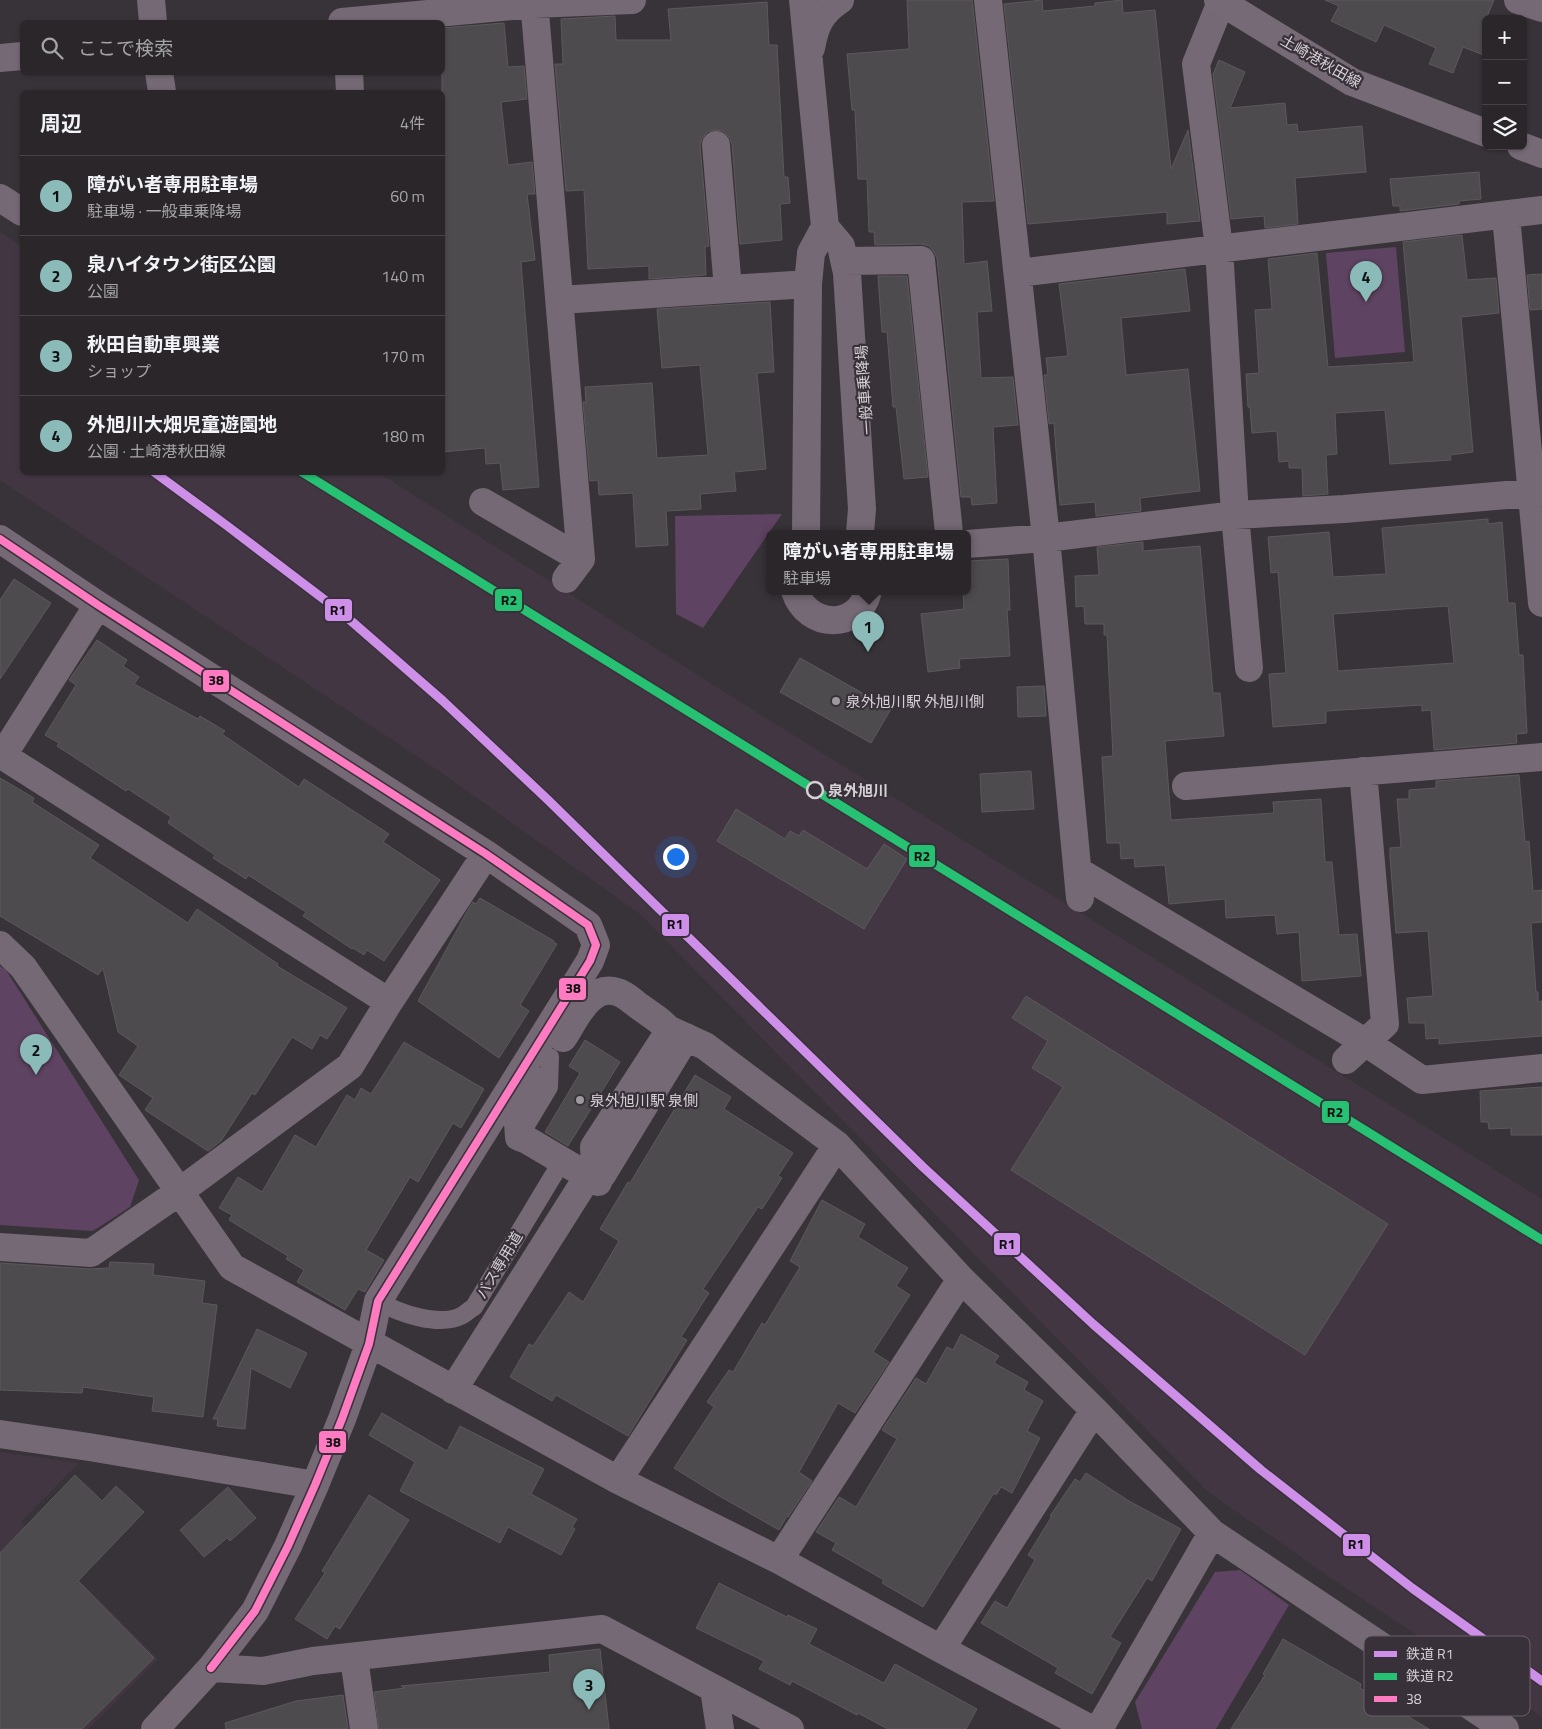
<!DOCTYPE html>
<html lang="ja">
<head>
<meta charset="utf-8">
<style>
	body { margin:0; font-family:"Titillium Web","Noto Sans JP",sans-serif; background:#363236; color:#f1f3f6 }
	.controls { position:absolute; right:15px; top:15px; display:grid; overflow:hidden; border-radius:8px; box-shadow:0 1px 4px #0004 }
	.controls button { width:45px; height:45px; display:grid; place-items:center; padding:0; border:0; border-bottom:1px solid #464347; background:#2a262a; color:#f1f3f6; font:25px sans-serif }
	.you { position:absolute; left:675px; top:856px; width:18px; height:18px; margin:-12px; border:4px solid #fff; border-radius:50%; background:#1a73e8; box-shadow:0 0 0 8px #1a73e833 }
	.badge { display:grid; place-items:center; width:32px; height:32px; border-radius:50%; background:#8bbbb9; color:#111; font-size:16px; font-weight:700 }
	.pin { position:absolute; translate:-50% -41px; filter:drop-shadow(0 1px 2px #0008) }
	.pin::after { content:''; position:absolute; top:26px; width:18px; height:15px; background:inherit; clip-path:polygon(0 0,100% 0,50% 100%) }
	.popup { position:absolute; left:766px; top:530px; width:205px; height:65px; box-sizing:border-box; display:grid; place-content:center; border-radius:8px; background:#2a262a; filter:drop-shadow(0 1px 4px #0005); font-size:16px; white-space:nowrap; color:#a5a5a8 }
	.popup b { font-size:19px; color:#f1f3f6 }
	.popup::after { content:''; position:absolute; left:50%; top:100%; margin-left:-10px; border:10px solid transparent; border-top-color:#2a262a }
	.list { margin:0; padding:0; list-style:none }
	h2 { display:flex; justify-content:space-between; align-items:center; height:65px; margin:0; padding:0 20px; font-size:21px }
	h2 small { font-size:16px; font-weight:400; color:#a5a5a8 }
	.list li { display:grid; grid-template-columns:32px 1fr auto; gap:15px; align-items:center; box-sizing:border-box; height:80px; padding:0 20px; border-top:1px solid #464347 }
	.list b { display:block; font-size:19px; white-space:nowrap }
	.list p { margin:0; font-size:16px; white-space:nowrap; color:#a5a5a8 }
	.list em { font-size:16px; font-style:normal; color:#a5a5a8 }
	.icon { flex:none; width:28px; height:28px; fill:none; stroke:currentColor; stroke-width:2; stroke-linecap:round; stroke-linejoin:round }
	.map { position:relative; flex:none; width:1542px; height:1729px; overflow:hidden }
	.search { position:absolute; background:#2a262a; box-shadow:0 1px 4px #0004; left:20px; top:20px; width:425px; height:55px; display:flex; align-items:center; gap:12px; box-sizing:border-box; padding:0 18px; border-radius:8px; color:#a5a5a8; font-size:19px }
	.panel { position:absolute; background:#2a262a; box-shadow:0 1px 4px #0004; left:20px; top:90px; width:425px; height:385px; border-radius:8px }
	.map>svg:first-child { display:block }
</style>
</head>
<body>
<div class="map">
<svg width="1542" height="1729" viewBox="0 0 1542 1729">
	<rect width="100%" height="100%" fill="#383338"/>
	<path fill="#423642" d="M 0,232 L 22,247 L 22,472 L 379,473 L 753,710 L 1542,1199 L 1542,1717 L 1341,1585 L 1207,1491 L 640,914 L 439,771 L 0,480 Z
		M 0,1452 L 79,1463 L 21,1522 L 158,1659 L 88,1729 L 0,1729 Z"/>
	<path fill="#5f4362" d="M 1396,247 L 1405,352 L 1335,358 L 1326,253 Z
		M 782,514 L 703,628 L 676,614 L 675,516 Z
		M 0,966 L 6,970 L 139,1180 L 130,1207 L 93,1231 L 0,1225 Z
		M 1240,1570 L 1289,1605 L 1216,1729 L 1142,1729 L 1135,1702 L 1215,1572 Z"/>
	<path fill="#4e4b4f" stroke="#5c585c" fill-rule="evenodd" d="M 907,0 L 972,0 L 973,7 L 994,201 L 962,202 L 964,264 L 987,261 L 992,311 L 977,312 L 981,378 L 1013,377 L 1018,425 L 993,427 L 997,503 L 972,505 L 971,497 L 961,497 L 937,258 L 934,252 L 929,246 L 921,244 L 875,245 L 874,232 L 869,232 L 867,179 L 858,179 L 855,110 L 852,110 L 847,54 L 909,49 Z
		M 1042,0 L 1043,11 L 1095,6 L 1095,3 L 1122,0 L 1123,13 L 1155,10 L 1171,169 L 1188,130 L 1200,221 L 1167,224 L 1167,212 L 1028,224 L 1004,4 Z
		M 1325,0 L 1494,0 L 1486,19 L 1486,56 L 1463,47 L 1453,73 L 1429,64 L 1436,48 L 1384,25 L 1376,42 L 1331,21 L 1339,6 Z
		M 767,2 L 769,45 L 777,45 L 784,177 L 788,177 L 790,203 L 780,204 L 782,240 L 740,244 L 732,144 L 729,137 L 723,131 L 714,130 L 707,132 L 702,139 L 700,146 L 709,246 L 705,247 L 706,275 L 649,279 L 649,266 L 588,269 L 584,190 L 566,191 L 555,64 L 563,64 L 561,19 L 615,16 L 616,40 L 671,40 L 668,9 Z
		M 504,23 L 508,67 L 524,66 L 527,99 L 501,102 L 508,165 L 532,162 L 535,194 L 527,194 L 535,260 L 521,262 L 539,487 L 503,490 L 500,463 L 486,464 L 485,448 L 442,452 L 442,28 Z
		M 1219,60 L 1245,72 L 1230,108 L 1285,103 L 1287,125 L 1297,124 L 1298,132 L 1362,126 L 1366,172 L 1295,178 L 1298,224 L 1265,228 L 1264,216 L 1231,219 L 1213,74 Z
		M 1479,172 L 1481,199 L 1459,201 L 1459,204 L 1400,211 L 1400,206 L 1393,206 L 1390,179 Z
		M 1462,235 L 1467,280 L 1496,278 L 1499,313 L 1461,317 L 1473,452 L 1450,455 L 1451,460 L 1390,464 L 1385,410 L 1335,413 L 1337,454 L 1326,455 L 1328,494 L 1303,496 L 1302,468 L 1289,468 L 1289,461 L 1279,462 L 1277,431 L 1252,433 L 1250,407 L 1248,407 L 1246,374 L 1259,373 L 1255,310 L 1272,309 L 1268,259 L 1317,253 L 1328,367 L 1414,362 L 1403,242 Z
		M 1185,269 L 1190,311 L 1121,318 L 1126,375 L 1188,369 L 1200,491 L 1140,498 L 1141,511 L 1096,516 L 1095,502 L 1060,505 L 1054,423 L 1049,424 L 1044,375 L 1048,375 L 1046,358 L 1068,356 L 1059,284 Z
		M 1542,274 L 1542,309 L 1530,310 L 1527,275 Z
		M 878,276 L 907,276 L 928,477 L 904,479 L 896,407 L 893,407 L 887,332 L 882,332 Z
		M 770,302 L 774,372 L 757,373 L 766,469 L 734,472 L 736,491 L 700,494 L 701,509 L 666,511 L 668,545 L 636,547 L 633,493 L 599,495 L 598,480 L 590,481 L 583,402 L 586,402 L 585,387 L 652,383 L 657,458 L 708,455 L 700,365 L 662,368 L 657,309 Z
		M 1488,519 L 1488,524 L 1502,522 L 1508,603 L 1515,603 L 1519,655 L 1523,655 L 1527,733 L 1516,734 L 1517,743 L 1434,750 L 1431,710 L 1422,711 L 1422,705 L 1326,711 L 1326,723 L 1273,727 L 1269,674 L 1286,673 L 1278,572 L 1271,573 L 1268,537 L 1329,532 L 1333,577 L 1386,574 L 1382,528 ZM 1448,606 L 1454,663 L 1338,671 L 1333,614 Z
		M 1143,542 L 1143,551 L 1200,546 L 1213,693 L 1220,693 L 1224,736 L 1165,741 L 1171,820 L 1274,813 L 1273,802 L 1321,799 L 1325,862 L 1332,862 L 1339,935 L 1357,934 L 1361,976 L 1302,981 L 1299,932 L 1277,934 L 1275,915 L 1226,918 L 1225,899 L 1169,904 L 1165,865 L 1135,867 L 1134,858 L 1121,859 L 1120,843 L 1107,843 L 1102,757 L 1113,756 L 1107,635 L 1104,635 L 1104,624 L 1085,624 L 1084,606 L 1076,607 L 1075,576 L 1099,575 L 1097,547 Z
		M 1008,559 L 1010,610 L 1007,610 L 1010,656 L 959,659 L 960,668 L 928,672 L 921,614 L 964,609 L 963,591 L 967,591 L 967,561 Z
		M 14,579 L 51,603 L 0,679 L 0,600 Z
		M 97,640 L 127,660 L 123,666 L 139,677 L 134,684 L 198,719 L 200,716 L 225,731 L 222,734 L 299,787 L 304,779 L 389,834 L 383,842 L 440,880 L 384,961 L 367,950 L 364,955 L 353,948 L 352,949 L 303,916 L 306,912 L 248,875 L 246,879 L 213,858 L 215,855 L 168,823 L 171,817 L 128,789 L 126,791 L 57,746 L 59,743 L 45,735 L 76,685 L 69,680 Z
		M 800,658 L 891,709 L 871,743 L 780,692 Z
		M 1044,686 L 1046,716 L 1018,717 L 1017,687 Z
		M 1031,771 L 1034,809 L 982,812 L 980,774 Z
		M 1519,775 L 1525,842 L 1529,841 L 1533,891 L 1542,890 L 1542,922 L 1531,923 L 1536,992 L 1538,992 L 1538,1002 L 1542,1001 L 1542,1036 L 1439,1044 L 1439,1038 L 1426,1039 L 1425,1023 L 1409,1023 L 1407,998 L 1433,996 L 1428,931 L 1396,933 L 1390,857 L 1390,848 L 1401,847 L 1397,799 L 1409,799 L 1409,790 L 1436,788 L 1436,781 Z
		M 0,778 L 34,798 L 32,802 L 99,845 L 90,858 L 188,923 L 197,909 L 278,964 L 277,966 L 347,1008 L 327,1039 L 320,1035 L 312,1049 L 292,1037 L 255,1095 L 252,1093 L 221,1141 L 208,1151 L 145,1110 L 153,1098 L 119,1075 L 138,1046 L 118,1032 L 103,968 L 98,975 L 0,916 Z
		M 736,809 L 785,839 L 790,831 L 799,836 L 803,830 L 867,869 L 884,844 L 907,859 L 864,929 L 717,841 Z
		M 480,898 L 554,941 L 553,942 L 557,944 L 520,1005 L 529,1011 L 499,1058 L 418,1001 L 469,908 L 473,902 L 476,904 Z
		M 1026,996 L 1388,1224 L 1305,1355 L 1011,1170 L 1063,1087 L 1032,1068 L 1048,1041 L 1012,1018 Z
		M 585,1040 L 620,1062 L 568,1146 L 545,1132 L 580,1073 L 569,1066 Z
		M 404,1042 L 484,1089 L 461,1128 L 453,1123 L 418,1182 L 410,1177 L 366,1250 L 384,1260 L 365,1292 L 358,1289 L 345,1310 L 297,1282 L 304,1270 L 286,1259 L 288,1256 L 229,1220 L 232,1215 L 219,1208 L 238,1177 L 262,1192 L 295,1135 L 316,1147 L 347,1095 L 355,1100 L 361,1088 L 371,1094 Z
		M 695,1075 L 731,1097 L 724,1109 L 793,1153 L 778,1176 L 782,1178 L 762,1209 L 758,1207 L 703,1289 L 709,1293 L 681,1337 L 687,1340 L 628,1436 L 556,1395 L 552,1401 L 510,1377 L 529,1344 L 533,1346 L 569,1292 L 583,1302 L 619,1241 L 600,1229 L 628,1182 L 630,1183 Z
		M 1542,1087 L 1542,1135 L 1511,1135 L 1511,1128 L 1489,1129 L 1488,1122 L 1481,1122 L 1480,1091 Z
		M 822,1200 L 865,1224 L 858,1237 L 908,1268 L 896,1286 L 910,1295 L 873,1352 L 889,1362 L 855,1413 L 838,1403 L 799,1472 L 812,1481 L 788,1517 L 787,1516 L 779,1530 L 716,1494 L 674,1468 L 714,1407 L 707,1402 L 729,1370 L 733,1372 L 762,1323 L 765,1325 L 800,1267 L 790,1261 Z
		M 110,1262 L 154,1264 L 153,1275 L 205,1281 L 202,1303 L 217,1305 L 203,1417 L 152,1411 L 154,1397 L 83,1387 L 82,1393 L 0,1390 L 0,1263 L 90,1269 L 109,1268 Z
		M 257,1329 L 307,1353 L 290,1388 L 251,1368 L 245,1429 L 217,1426 L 218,1419 L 213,1419 Z
		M 961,1334 L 999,1356 L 994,1363 L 1028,1382 L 1024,1390 L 1043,1401 L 1027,1431 L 1040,1438 L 1012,1493 L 1001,1487 L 996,1495 L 994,1493 L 923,1607 L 882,1583 L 884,1580 L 832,1550 L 836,1543 L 816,1532 L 839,1497 L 856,1507 L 897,1439 L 882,1430 L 916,1378 L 926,1384 L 947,1347 L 953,1350 Z
		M 382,1413 L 447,1451 L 460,1426 L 544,1469 L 531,1494 L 577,1519 L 572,1527 L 575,1529 L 561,1555 L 508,1527 L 500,1543 L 400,1491 L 415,1462 L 369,1435 Z
		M 1086,1473 L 1129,1501 L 1181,1529 L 1152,1581 L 1147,1578 L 1110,1637 L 1121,1643 L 1092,1694 L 1055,1673 L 1058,1668 L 981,1623 L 995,1601 L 1007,1608 L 1035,1560 L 1028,1555 L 1052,1516 L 1050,1516 L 1075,1479 L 1080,1482 Z
		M 75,1475 L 102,1501 L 116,1486 L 144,1512 L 78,1581 L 154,1658 L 82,1729 L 0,1729 L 0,1553 Z
		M 228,1487 L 256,1518 L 230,1541 L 227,1538 L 204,1557 L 180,1530 Z
		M 369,1495 L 409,1520 L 340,1629 L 335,1626 L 327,1639 L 295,1619 L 325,1573 L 322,1571 Z
		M 719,1583 L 787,1617 L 788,1615 L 817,1629 L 809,1644 L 884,1683 L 895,1664 L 977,1709 L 966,1729 L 888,1729 L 858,1713 L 857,1715 L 792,1681 L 790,1685 L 759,1669 L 764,1661 L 696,1628 Z
		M 1283,1639 L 1361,1684 L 1360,1688 L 1429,1729 L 1231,1729 L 1265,1675 L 1263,1674 Z
		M 600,1649 L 609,1729 L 379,1729 L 374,1692 L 405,1688 L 401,1686 L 550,1672 L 549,1655 Z
		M 343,1695 L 348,1729 L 226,1729 L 225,1723 L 296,1701 Z"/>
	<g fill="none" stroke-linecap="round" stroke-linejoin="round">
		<path stroke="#746974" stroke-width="18" d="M 519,1137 L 549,1087 L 550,1057
			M 378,1301 C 398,1313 438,1327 461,1316 C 465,1314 469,1310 474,1307 L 562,1161"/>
		<path stroke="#746974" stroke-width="28" d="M 151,0 L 153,22
			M 534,0 L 581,559 L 566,579
			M 803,0 L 825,227 L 841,246 L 847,273 L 862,509 L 860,533
			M 988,0 L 1046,538 L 1080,898
			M 1518,0 L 1542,8
			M 1221,2 L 1196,64 L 1219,248 L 1235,515 L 1249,668
			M 342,22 L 534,4 L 632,0
			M 811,48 C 815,26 820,13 840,0
			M 0,58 L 22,56
			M 159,72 L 162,92
			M 349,72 L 350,92
			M 716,145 L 728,289
			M 0,198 L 22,212
			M 1506,216 L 1542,603
			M 845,261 L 921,260 L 949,533
			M 1018,273 L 1542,210
			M 560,300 L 808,284
			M 483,502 L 581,559
			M 806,533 L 808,284 L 811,253 L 825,227
			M 0,539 L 98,605 L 486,854 L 588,925 L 596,945 L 590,961 L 378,1301 L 369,1344 L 342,1419 L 315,1485 L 288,1546 L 255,1611 L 211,1668
			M 967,544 L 1046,538 L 1235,515 L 1344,509 L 1542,492
			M 795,591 C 807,629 859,631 868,591
			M 0,754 L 389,1002
			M 3,755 L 98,605
			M 1186,786 L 1542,757
			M 1078,871 L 1365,1042 L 1422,1080 L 1542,1068
			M 0,945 L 23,967 L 232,1267 L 618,1480 L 779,1560 L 941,1649 L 1091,1729
			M 563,1038 C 575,1020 590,983 617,992 C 626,994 635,1004 643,1009 C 658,1020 668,1024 674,1042 L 672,1045
			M 1346,1060 L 1385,1024 L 1363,771
			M 535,1080 L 517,1108 L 519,1137 L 527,1140 L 598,1182
			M 595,1165 L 594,1147 L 670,1030 L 705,1046 L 837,1145 L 961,1279 L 1094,1410 L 1212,1533 L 1505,1729
			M 602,1175 L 686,1037
			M 0,1247 L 91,1253 L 179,1192 L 350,1066 L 389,1002 L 486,854
			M 453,1390 L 604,1151
			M 0,1434 L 89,1447 L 315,1485
			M 618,1480 L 837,1145
			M 779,1560 L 961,1279
			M 941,1649 L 1094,1410
			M 354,1658 L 364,1729
			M 714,1689 L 720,1729
			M 155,1729 L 211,1668 L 263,1671 L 313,1661 L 602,1629 L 790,1729
			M 1099,1729 L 1212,1533"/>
		<path stroke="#766a77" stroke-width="28" d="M 1218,0 L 1352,82 L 1486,133
			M 1521,146 L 1542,154"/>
		<defs>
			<path id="bus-1" d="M 0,539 L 98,605 L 486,854 L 588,925 L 596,945 L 590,961 L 378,1301 L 369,1344 L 342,1419 L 315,1485 L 288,1546 L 255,1611 L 211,1668"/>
		</defs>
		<use href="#bus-1" stroke="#39313a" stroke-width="11"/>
		<use href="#bus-1" stroke="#fe7ac1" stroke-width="8"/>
		<defs>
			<path id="rail-1" d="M 154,472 L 226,525 L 342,613 L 443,701 L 547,799 L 923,1167 L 1093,1324 L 1261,1470 L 1412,1588 L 1542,1681"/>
			<path id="rail-2" d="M 302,472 L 1542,1240"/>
		</defs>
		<use href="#rail-1" stroke="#39313a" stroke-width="12"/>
		<use href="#rail-2" stroke="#39313a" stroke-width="12"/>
		<use href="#rail-1" stroke="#ce8fe9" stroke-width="9"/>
		<use href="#rail-2" stroke="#26c172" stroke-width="9"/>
	</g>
	<g fill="#9e999e" stroke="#39313a" stroke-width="2">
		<circle cx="836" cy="701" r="5"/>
		<circle cx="580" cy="1100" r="5"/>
	</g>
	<circle fill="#39313a" stroke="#d5d0d5" stroke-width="2.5" cx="815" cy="790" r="8"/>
	<g text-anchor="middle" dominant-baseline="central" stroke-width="4.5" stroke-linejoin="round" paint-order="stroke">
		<g font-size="15" fill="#d5d0d5" stroke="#39313a">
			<text transform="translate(1321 61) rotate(30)">土崎港秋田線</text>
			<text transform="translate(864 390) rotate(-94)">一般車乗降場</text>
			<text transform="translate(499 1265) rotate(-59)">バス専用道</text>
		</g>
		<g font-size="15" fill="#d5d0d5" stroke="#39313a" text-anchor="start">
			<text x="846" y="701">泉外旭川駅 外旭川側</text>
			<text x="590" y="1100">泉外旭川駅 泉側</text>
		</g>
		<g font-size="15" font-weight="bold" fill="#d5d0d5" stroke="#39313a" text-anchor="start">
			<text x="828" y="790">泉外旭川</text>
		</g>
	</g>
	<rect x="1364" y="1636" width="166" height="80" rx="8" fill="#39313a" stroke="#686168" stroke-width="1"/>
	<rect x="1374" y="1651" width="23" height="6" fill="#ce8fe9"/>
	<rect x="1374" y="1673" width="23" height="7" fill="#26c172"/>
	<rect x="1374" y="1696" width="23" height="6" fill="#fe7ac1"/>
	<g font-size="14" fill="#d5d0d5">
		<text x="1406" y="1659">鉄道 R1</text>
		<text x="1406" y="1681">鉄道 R2</text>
		<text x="1406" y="1704">38</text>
	</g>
	<g stroke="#39313a" stroke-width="2">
		<rect x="494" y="588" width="29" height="24" rx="5" fill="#26c172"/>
		<rect x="324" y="598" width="29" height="24" rx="5" fill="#ce8fe9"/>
		<rect x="202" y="669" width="28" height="24" rx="5" fill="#fe7ac1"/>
		<rect x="908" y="844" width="28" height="24" rx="5" fill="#26c172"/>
		<rect x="661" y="913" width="29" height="24" rx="5" fill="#ce8fe9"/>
		<rect x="558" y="977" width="29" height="24" rx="5" fill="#fe7ac1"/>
		<rect x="1321" y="1100" width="29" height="24" rx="5" fill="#26c172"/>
		<rect x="993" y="1232" width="28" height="24" rx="5" fill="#ce8fe9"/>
		<rect x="318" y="1430" width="29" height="24" rx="5" fill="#fe7ac1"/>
		<rect x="1342" y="1533" width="29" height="24" rx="5" fill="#ce8fe9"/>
	</g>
	<g font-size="14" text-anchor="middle" font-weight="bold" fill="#111">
		<text x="509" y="605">R2</text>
		<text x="338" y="615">R1</text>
		<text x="216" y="685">38</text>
		<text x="922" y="861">R2</text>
		<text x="675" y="929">R1</text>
		<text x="573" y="993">38</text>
		<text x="1335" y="1117">R2</text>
		<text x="1007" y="1249">R1</text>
		<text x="333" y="1447">38</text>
		<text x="1356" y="1549">R1</text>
	</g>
</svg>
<div class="controls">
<button>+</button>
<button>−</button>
<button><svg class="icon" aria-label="layers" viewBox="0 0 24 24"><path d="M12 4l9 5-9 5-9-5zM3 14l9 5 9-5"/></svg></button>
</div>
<div class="you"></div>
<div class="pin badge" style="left:868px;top:652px">1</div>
<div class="popup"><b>障がい者専用駐車場</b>駐車場</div>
<div class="pin badge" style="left:36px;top:1075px">2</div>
<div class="pin badge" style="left:589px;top:1710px">3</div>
<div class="pin badge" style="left:1366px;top:302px">4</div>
<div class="search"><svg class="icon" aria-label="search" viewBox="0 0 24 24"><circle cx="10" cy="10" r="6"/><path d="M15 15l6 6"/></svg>ここで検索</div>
<section class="panel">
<h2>周辺<small>4件</small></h2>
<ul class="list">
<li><span class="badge">1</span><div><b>障がい者専用駐車場</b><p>駐車場 · 一般車乗降場</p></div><em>60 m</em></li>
<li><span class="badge">2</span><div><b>泉ハイタウン街区公園</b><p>公園</p></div><em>140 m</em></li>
<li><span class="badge">3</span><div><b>秋田自動車興業</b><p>ショップ</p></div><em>170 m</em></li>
<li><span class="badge">4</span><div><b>外旭川大畑児童遊園地</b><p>公園 · 土崎港秋田線</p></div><em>180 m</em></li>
</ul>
</section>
</div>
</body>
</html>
